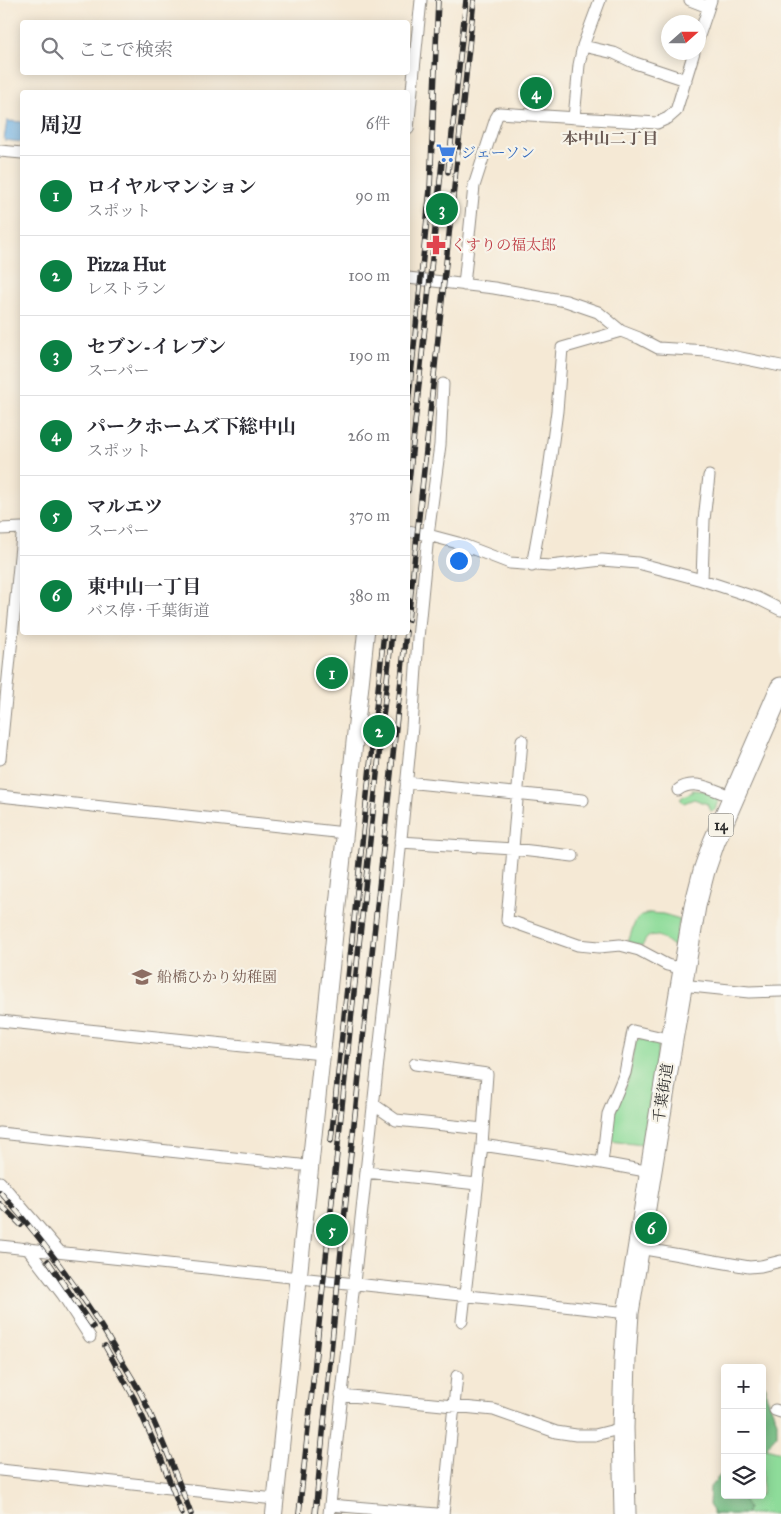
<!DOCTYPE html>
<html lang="ja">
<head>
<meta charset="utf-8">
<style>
	body { margin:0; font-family:"IM FELL Great Primer","Noto Serif JP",serif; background:#f2f2f3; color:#2b2b33 }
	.controls { position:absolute; right:15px; bottom:15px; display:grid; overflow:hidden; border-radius:5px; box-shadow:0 2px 12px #0003 }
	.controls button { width:45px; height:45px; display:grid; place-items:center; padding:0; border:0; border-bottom:1px solid #e1e1e2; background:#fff; color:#2b2b33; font:25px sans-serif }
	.compass { position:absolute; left:661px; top:15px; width:45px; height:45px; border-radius:50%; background:#fff; box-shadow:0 2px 12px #0003; rotate:69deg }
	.you { position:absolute; left:458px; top:560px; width:18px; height:18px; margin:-12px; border:4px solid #fff; border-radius:50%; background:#1a73e8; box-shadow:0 0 0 8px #1a73e833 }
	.badge { display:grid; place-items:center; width:32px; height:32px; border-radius:50%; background:#0b8043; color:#fff; font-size:16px; font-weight:700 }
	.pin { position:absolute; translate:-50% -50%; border:2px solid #fff; box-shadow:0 1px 5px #0006 }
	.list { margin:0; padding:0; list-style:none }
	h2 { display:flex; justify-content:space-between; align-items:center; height:65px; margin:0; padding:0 20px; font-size:21px }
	h2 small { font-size:16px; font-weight:400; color:#7c7c81 }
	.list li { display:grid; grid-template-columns:32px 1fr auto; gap:15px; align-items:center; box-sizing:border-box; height:80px; padding:0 20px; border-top:1px solid #e1e1e2 }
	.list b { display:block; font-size:19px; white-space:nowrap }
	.list p { margin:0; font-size:16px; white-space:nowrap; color:#7c7c81 }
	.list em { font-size:16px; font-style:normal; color:#7c7c81 }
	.icon { flex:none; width:28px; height:28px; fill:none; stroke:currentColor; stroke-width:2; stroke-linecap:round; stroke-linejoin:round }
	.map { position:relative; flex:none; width:781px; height:1514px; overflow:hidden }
	.search { position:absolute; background:#fff; box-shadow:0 2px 12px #0003; left:20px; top:20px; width:390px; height:55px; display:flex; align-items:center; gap:12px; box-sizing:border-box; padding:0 18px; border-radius:5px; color:#7c7c81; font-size:19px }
	.panel { position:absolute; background:#fff; box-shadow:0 2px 12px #0003; left:20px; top:90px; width:390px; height:545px; border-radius:5px }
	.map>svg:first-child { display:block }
</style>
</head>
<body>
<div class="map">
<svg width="781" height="1514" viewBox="0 0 781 1514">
	<rect width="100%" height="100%" fill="#f7f3e8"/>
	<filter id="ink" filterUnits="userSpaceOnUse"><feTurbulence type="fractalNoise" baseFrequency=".02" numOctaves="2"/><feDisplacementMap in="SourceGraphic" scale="10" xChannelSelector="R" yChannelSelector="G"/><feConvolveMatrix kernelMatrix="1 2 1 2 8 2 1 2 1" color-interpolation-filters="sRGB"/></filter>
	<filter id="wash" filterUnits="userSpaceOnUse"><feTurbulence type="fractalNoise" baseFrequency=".0096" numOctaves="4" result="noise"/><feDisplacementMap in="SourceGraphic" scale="20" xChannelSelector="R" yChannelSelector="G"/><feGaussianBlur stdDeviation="1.12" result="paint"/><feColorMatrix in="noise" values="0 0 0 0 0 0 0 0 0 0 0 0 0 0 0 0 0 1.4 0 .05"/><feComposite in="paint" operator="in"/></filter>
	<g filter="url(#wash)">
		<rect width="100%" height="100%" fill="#f5e9d5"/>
		<path fill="#8edc9a" stroke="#5c8462" d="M 692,790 L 709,791 L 719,798 L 715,810 L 710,811 L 707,803 L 707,804 L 694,799 L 684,803 L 680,799 L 685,795 L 693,792 Z
			M 650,913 L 663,914 L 680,919 L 674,947 C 667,942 656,930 647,938 C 645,940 644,943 642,946 L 628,942 C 634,927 633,916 650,913 Z
			M 640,1038 L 659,1043 L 642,1145 L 610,1141 L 613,1115 L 628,1081 L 636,1041 Z
			M 762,1447 L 781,1452 L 781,1496 L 777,1514 L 713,1514 L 712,1488 L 725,1495 L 762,1495 Z"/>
		<path fill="#72bc82" stroke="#4e7456" d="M 762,1381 L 766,1387 L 766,1394 L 777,1421 L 777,1435 L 765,1449 L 762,1449 Z
			M 724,1445 L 725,1495 L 741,1495 L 748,1509 L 746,1514 L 715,1514 L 709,1505 L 710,1487 L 722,1473 Z"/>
		<path fill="#70b2e5" stroke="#4e6e88" d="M 7,121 L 22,122 L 22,142 L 4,140 Z"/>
	</g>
	<g filter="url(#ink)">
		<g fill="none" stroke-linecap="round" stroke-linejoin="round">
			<defs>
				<path id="street" d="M 690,0 L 708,7
					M 698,39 L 711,0
					M 583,46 L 614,53 L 635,63 L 686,80
					M 574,118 L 579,65 L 583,46 L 600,0
					M 408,129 L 421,0
					M 0,151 L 22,153
					M 408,278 L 494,288 L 566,301 L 598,312 L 621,331 L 639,338 L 658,348 L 707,351 L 781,366
					M 464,285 L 474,186 L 496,118 L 499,113 L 657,123 L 668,118 L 676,111 L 694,52
					M 443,384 L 440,445 L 428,535 L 458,543 L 510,563 L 550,566 L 602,560 L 638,563 L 702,580 L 757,598 L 781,610
					M 0,529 L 22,528
					M 532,566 L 548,477 L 557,411 L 562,348 L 621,331
					M 702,580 L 704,520 L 709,476
					M 522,740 L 507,920 L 578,945 L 599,947 L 620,945 L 639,950 L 667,965 L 684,969
					M 0,759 L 22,536
					M 406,782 L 583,800
					M 678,790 C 692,779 710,788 725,794
					M 0,796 L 345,833
					M 400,842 L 513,849 L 573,856
					M 681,985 L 749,992 L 781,991
					M 0,1021 L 322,1054
					M 415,1064 L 487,1074 L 482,1145 L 462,1321
					M 373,1104 L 396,1120 L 483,1129
					M 0,1133 L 300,1165
					M 482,1145 L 602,1163 L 651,1172
					M 602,1163 L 608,1114 L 625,1073 L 633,1031 L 672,1040
					M 366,1172 L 477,1184
					M 0,1182 L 59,1251
					M 0,1246 L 628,1313
					M 27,1248 L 63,1295 L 90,1337
					M 639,1248 L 749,1267 L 761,1266 L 781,1261
					M 341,1395 L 494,1410 L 556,1432 L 576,1435 L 595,1435 L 623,1428
					M 775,1410 L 781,1412
					M 0,1470 L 275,1499
					M 330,1505 L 437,1514
					M 329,1514 L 390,950 L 412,727 L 418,638 L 428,535 L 408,531
					M 443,1514 L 457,1376"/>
				<path id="secondary" d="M 274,1514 L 366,632"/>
				<path id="highway" d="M 625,1514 L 623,1428 L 625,1360 L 628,1313 L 672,1040 L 695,906 L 704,871 L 714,842 L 781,688"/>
			</defs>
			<use href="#street" stroke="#908a80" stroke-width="13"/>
			<use href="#secondary" stroke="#908a80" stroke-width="18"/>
			<use href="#highway" stroke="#908a80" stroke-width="23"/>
			<use href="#street" stroke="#fff" stroke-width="11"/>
			<use href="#secondary" stroke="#fff" stroke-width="16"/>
			<use href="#highway" stroke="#fff" stroke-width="21"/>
			<defs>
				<path id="rail" d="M 448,172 L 466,0
					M 408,405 L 430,189 L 438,0
					M 408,491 L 442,162
					M 408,620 L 474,0
					M 331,1141 L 384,632
					M 0,1192 C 46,1243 86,1298 120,1358 C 127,1370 135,1382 141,1394 C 160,1433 176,1474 191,1514
					M 0,1204 L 21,1225
					M 48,1261 L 93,1327
					M 105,1346 L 134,1398 L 161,1458 L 182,1514
					M 299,1514 L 392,632
					M 315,1514 L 347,1190 L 406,632"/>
			</defs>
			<use href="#rail" stroke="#2b2b2b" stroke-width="5.5"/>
			<use href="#rail" stroke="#f7f3e8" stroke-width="4" stroke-dasharray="11" stroke-linecap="butt"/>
		</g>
	</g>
	<defs>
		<symbol id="supermarket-bare" viewBox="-9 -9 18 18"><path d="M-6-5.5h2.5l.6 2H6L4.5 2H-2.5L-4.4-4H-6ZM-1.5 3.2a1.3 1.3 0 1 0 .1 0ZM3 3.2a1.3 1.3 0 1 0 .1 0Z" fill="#3f7fe0" stroke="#f7f3e8" stroke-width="2.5" paint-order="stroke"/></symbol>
		<symbol id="pharmacy-bare" viewBox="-9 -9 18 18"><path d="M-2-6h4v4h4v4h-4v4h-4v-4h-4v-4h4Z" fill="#e0444e" stroke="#f7f3e8" stroke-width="2.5" paint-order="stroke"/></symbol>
		<symbol id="school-bare" viewBox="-9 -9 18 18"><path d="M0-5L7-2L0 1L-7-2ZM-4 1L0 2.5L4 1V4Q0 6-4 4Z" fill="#8d6e63" stroke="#f7f3e8" stroke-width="2.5" paint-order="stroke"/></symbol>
	</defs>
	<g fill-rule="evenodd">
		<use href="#supermarket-bare" x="432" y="139" width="28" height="28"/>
		<use href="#pharmacy-bare" x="422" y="231" width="28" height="28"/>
		<use href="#school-bare" x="128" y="963" width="28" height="28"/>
	</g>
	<g text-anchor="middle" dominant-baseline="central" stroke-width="4.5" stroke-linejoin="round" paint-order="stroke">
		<rect fill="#f7f3e8" stroke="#686764" stroke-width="1" x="708.5" y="813.5" width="25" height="23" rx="4"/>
		<g font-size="14" font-weight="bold" fill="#2b2b2b">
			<text x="721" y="825">14</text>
		</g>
		<g font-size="15" fill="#366cbe" stroke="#f7f3e8" text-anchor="start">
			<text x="461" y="153">ジェーソン</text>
		</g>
		<g font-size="15" fill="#be3a42" stroke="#f7f3e8" text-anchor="start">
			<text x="451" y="245">くすりの福太郎</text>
		</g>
		<g font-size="15" fill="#785e54" stroke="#f7f3e8" text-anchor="start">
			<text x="157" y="977">船橋ひかり幼稚園</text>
		</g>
		<g font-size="15" fill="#2b2b2b" stroke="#f7f3e8">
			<text transform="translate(663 1093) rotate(-81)">千葉街道</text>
		</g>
		<g font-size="16" font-weight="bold" fill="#6a5a54" stroke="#f7f3e8">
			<text x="610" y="138">本中山二丁目</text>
		</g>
	</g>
</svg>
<div class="controls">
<button>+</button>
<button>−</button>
<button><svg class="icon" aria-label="layers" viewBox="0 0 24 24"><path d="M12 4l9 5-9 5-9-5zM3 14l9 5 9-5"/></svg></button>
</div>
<svg class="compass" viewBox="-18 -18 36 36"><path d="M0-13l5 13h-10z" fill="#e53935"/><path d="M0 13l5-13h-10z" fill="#7c7c81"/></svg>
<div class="you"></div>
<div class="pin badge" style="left:332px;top:673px">1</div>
<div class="pin badge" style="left:379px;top:731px">2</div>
<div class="pin badge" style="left:442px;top:209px">3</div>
<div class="pin badge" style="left:536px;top:93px">4</div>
<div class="pin badge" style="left:332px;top:1230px">5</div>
<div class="pin badge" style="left:651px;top:1228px">6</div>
<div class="search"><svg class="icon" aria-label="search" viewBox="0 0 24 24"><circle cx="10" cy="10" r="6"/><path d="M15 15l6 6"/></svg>ここで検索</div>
<section class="panel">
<h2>周辺<small>6件</small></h2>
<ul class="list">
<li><span class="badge">1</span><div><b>ロイヤルマンション</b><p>スポット</p></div><em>90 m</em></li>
<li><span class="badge">2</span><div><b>Pizza Hut</b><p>レストラン</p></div><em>100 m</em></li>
<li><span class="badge">3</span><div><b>セブン-イレブン</b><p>スーパー</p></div><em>190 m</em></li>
<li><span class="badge">4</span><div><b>パークホームズ下総中山</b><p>スポット</p></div><em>260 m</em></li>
<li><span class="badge">5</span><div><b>マルエツ</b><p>スーパー</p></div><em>370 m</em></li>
<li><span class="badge">6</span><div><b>東中山一丁目</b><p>バス停 · 千葉街道</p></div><em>380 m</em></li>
</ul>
</section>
</div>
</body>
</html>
